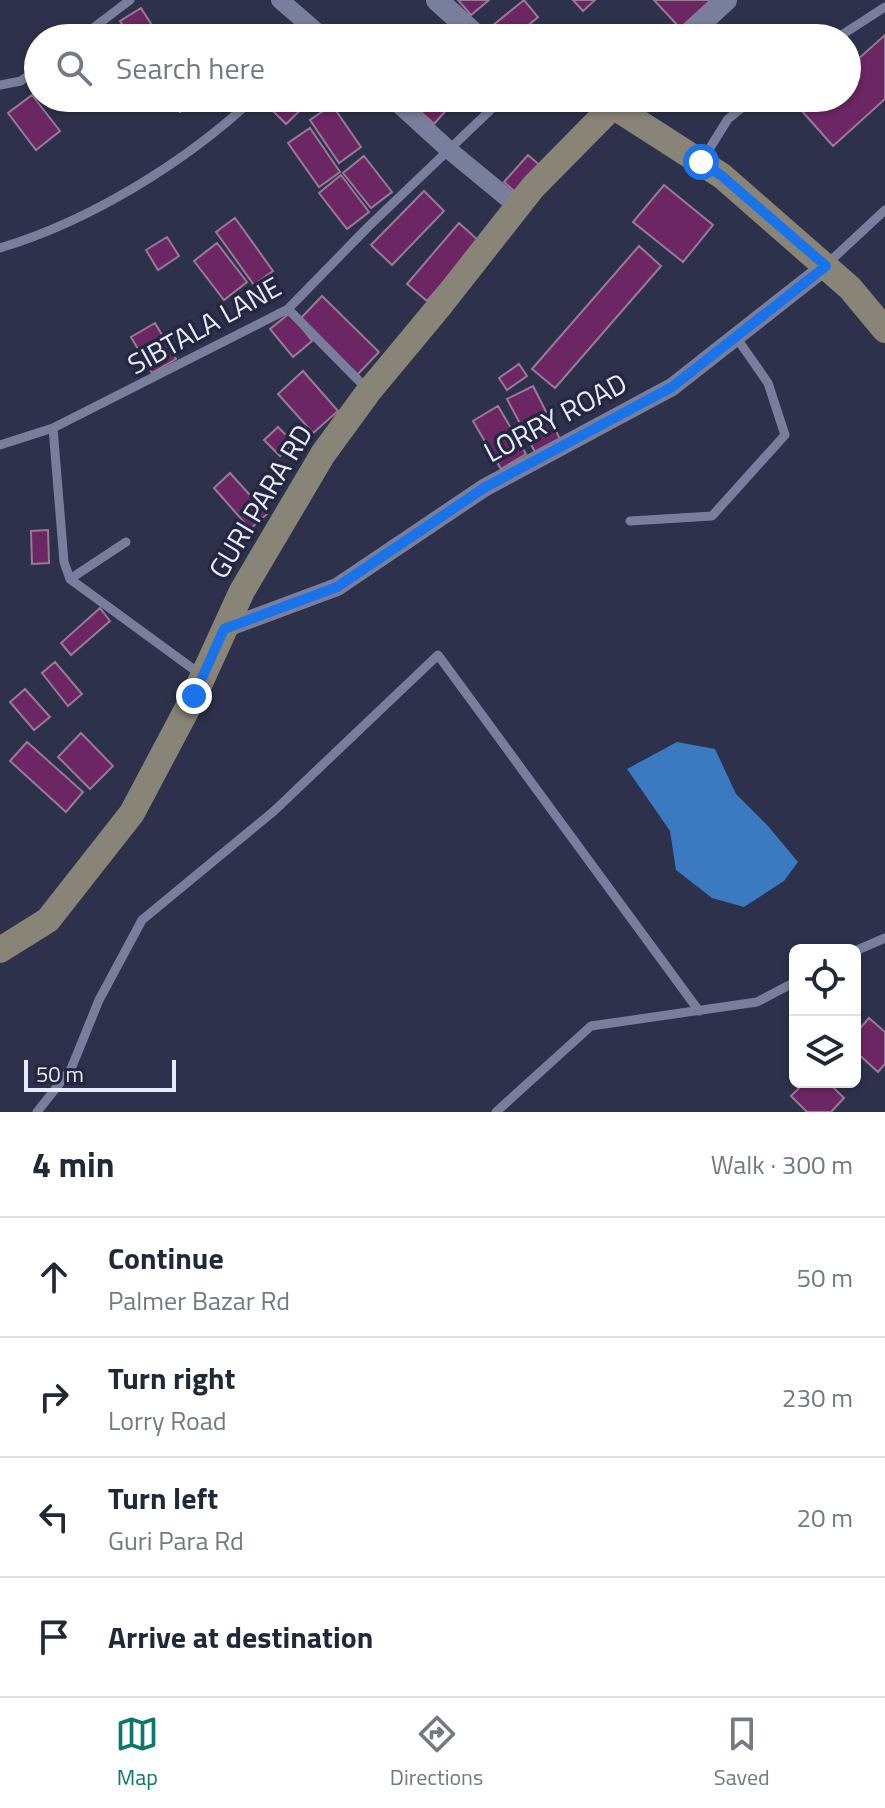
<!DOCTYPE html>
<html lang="en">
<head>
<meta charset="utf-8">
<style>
	body { margin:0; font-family:"Titillium Web",sans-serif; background:#f2f2f3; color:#1f2937 }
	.controls { position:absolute; right:24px; bottom:24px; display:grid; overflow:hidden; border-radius:12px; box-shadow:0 2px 6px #0004 }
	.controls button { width:72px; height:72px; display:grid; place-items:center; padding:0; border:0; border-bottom:2px solid #e0e1e3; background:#fff; color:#1f2937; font:40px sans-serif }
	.scale { position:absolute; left:24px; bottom:20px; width:152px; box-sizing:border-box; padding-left:8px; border:4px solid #e8ebfc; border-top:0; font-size:22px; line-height:28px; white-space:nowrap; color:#e8ebfc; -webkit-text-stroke:6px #242740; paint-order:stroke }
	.stop { position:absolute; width:24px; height:24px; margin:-18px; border:6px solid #1a73e8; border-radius:50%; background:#fff }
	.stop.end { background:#1a73e8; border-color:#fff; box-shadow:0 2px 8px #0008 }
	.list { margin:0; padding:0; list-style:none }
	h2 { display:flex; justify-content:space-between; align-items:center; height:104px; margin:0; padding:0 32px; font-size:34px }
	h2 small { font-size:26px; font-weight:400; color:#747a83 }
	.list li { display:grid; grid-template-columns:52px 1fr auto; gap:24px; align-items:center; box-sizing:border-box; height:120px; padding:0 32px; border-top:2px solid #e0e1e3 }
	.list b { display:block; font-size:30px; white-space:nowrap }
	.list p { margin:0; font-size:26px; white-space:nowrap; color:#747a83 }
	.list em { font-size:26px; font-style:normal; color:#747a83 }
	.icon { flex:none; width:44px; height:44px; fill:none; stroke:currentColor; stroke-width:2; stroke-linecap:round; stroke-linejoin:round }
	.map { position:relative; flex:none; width:885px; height:1112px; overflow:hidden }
	.search { position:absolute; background:#fff; box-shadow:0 2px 6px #0004; left:24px; right:24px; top:24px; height:88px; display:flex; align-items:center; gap:20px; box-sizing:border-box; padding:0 28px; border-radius:44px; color:#747a83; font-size:30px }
	.sheet { height:584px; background:#fff }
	nav { display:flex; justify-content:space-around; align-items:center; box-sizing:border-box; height:112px; border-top:2px solid #e0e1e3; background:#fff; font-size:22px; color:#747a83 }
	nav a { display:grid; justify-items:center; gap:4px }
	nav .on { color:#0f766e }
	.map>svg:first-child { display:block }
</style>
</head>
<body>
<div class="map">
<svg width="885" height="1112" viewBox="0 0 885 1112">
	<rect width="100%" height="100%" fill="#2d314b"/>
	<path fill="#3b79c0" d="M 677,742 L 715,749 L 736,794 L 768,826 L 798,862 L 784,881 L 744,907 L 712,898 L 676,870 L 670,831 L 627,769 Z"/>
	<path fill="#6c2664" stroke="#977b92" stroke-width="2" d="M 458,0 L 489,0 L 471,15 Z
		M 524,0 L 538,17 L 513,38 L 494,38 L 487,30 Z
		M 573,0 L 595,0 L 583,11 Z
		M 654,0 L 711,0 L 680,28 Z
		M 141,8 L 160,38 L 131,38 L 120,21 Z
		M 221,25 L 231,37 L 207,38 Z
		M 885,35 L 885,99 L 833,146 L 801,110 L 814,98 L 847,98 L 847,69 Z
		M 32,95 L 60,131 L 36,150 L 8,113 Z
		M 170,98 L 200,98 L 180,112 Z
		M 272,98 L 313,98 L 286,124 L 266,104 Z
		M 406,98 L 457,98 L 434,124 Z
		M 332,105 L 361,147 L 339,163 L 310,120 Z
		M 310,128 L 340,172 L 319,187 L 288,143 Z
		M 528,155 L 543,168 L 519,195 L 504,182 Z
		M 364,156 L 392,192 L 371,208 L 343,173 Z
		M 341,175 L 369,212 L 347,229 L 319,193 Z
		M 664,185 L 713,225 L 683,262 L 633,222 Z
		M 424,191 L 444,211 L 392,265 L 371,245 Z
		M 235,218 L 273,271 L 254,285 L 216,232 Z
		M 459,223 L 479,241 L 427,301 L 407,284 Z
		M 167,237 L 179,256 L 158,270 L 146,250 Z
		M 217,243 L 247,282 L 224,300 L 194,261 Z
		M 639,246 L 661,266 L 555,388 L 532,369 Z
		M 322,296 L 379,352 L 357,375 L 300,319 Z
		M 290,313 L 312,341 L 293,357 L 270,329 Z
		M 155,323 L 176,359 L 152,373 L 131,337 Z
		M 519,364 L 527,376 L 507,390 L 499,378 Z
		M 303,371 L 338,411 L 313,433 L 278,394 Z
		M 533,386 L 560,439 L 535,452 L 507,399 Z
		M 498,406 L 526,454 L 501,469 L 473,421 Z
		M 278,427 L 294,443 L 280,456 L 264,440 Z
		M 230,473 L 267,514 L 250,529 L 214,488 Z
		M 48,530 L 49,563 L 32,564 L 31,531 Z
		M 100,608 L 110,621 L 71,655 L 61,643 Z
		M 55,662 L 82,694 L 68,706 L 42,673 Z
		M 25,689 L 50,717 L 34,730 L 10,702 Z
		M 81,733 L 113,766 L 90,789 L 58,757 Z
		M 27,742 L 83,792 L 66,812 L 10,761 Z
		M 869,1018 L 885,1032 L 885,1064 L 878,1072 L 855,1051 L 855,1034 Z
		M 805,1082 L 828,1082 L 844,1098 L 831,1112 L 807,1112 L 791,1096 Z"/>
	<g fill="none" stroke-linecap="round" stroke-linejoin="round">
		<path stroke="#797e9d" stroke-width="9" d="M 80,38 L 130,0
			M 837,38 L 885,7
			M 0,85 L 21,81 L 38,68
			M 703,159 L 728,119 L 754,98
			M 0,248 C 90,221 186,162 254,98
			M 826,265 L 885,210
			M 288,309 L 366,388
			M 53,428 L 64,562 L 70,579
			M 0,445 L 53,428 L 288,309 L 368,227 L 503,98
			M 630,521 L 712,516 L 785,435 L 768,383 L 736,337
			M 126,542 L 70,579 L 200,674
			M 855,951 L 885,938
			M 37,1112 L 71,1069 L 99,1000 L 142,920 L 274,811 L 438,655 L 699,1011
			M 496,1112 L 591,1026 L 757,1002 L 795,982"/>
		<path stroke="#797e9d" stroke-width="18" d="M 280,0 L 324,38
			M 392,98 L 449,150 L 517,206
			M 224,629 L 337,587 L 484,488 L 672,387 L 826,266"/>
		<path stroke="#797e9d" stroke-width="22" d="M 437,0 L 479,38
			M 685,38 L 726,0"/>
		<path stroke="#898478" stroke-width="26" d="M 0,950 L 48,920 L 132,813 L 194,696 L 242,591 L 323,454 L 369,391 L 438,308 L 533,187 L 613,106 L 722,176 L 850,288 L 885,330"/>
	</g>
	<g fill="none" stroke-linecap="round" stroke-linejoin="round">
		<path stroke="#1a73e8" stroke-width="10" d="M 194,696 L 224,629 L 337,587 L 484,488 L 672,387 L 826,266 L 722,176 L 701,162"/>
	</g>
	<g text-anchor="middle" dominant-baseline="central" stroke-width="7" stroke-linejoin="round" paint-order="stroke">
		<g font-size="28" fill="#e8ebfc" stroke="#242740">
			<text transform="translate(204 325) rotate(-29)">SIBTALA LANE</text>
			<text transform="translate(555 417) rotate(-28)">LORRY ROAD</text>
			<text transform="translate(260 501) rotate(-59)">GURI PARA RD</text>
		</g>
	</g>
</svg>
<div class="controls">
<button><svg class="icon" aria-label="locate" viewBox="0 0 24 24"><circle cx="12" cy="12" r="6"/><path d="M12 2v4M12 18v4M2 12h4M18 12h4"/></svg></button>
<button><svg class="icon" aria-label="layers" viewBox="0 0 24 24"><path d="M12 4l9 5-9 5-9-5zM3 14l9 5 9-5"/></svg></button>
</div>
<div class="scale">50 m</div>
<div class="stop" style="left:701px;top:162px"></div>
<div class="stop end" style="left:194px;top:696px"></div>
<div class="search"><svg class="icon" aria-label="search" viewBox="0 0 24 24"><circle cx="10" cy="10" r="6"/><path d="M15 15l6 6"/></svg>Search here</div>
</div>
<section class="sheet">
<h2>4 min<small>Walk · 300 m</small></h2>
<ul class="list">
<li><svg class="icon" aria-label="ahead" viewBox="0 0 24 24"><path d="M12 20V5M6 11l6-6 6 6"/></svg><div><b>Continue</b><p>Palmer Bazar Rd</p></div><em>50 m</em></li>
<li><svg class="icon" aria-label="right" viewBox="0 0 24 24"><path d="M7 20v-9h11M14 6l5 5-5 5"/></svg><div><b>Turn right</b><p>Lorry Road</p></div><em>230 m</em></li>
<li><svg class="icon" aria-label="left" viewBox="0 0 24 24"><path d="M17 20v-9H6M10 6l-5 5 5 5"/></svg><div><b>Turn left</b><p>Guri Para Rd</p></div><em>20 m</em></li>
<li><svg class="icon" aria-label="arrive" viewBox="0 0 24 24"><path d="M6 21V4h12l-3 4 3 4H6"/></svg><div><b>Arrive at destination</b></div></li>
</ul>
</section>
<nav>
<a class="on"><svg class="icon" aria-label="map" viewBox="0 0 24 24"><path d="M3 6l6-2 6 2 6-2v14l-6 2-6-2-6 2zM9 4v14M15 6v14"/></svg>Map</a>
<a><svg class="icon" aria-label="directions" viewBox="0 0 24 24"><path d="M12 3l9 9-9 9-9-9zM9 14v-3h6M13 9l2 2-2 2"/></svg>Directions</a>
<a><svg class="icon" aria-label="saved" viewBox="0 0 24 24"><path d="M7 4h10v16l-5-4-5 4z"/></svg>Saved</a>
</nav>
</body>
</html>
